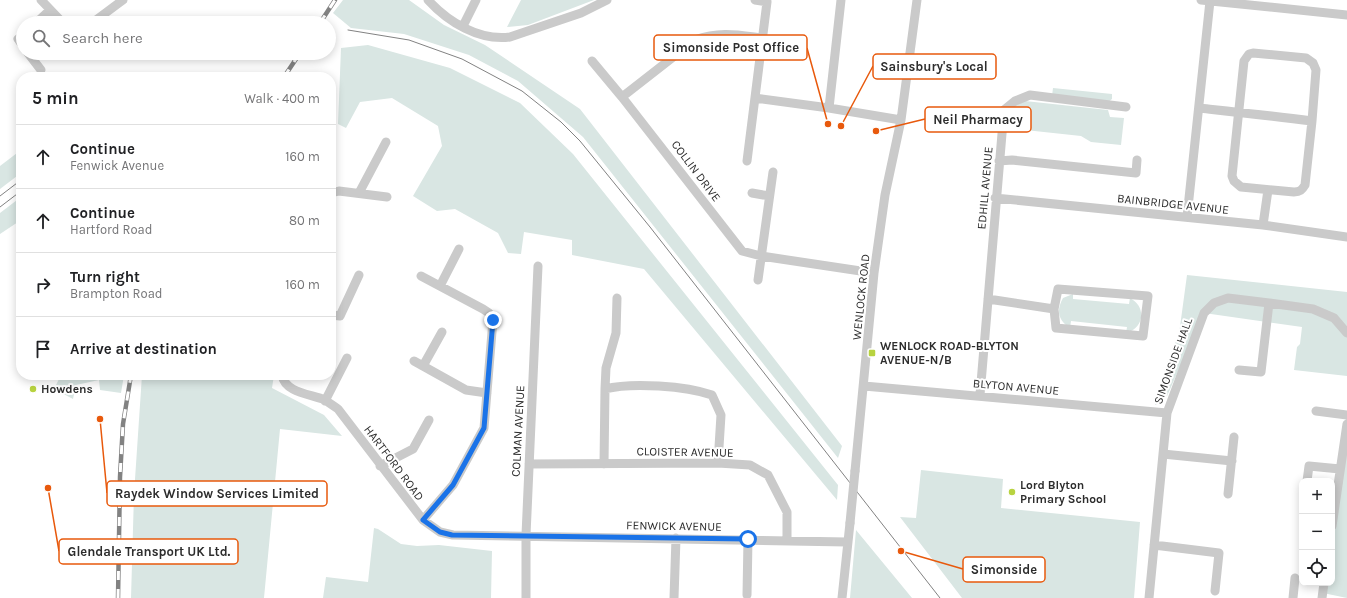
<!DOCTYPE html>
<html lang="en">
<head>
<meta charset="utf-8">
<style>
	body { margin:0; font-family:Karla,sans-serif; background:#f2f2f2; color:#202124 }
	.controls { position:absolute; right:12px; bottom:12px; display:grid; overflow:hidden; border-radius:8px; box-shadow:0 2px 10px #0003 }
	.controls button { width:36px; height:36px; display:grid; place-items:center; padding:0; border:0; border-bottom:1px solid #e0e0e0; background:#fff; color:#202124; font:20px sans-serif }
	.stop { position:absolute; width:12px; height:12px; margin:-9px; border:3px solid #1a73e8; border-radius:50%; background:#fff }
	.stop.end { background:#1a73e8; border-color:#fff; box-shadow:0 1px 4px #0008 }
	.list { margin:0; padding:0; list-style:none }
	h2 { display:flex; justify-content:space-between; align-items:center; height:52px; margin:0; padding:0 16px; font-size:17px }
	h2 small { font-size:13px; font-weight:400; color:#757577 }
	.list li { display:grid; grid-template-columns:26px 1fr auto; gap:12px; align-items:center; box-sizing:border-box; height:64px; padding:0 16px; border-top:1px solid #e0e0e0 }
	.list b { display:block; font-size:15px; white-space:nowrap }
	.list p { margin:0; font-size:13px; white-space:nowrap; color:#757577 }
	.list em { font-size:13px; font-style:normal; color:#757577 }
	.icon { flex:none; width:22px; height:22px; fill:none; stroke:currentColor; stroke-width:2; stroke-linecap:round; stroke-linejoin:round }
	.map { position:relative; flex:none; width:1347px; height:598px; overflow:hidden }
	.search { position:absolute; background:#fff; box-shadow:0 2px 10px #0003; left:16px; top:16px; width:320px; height:44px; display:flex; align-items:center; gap:10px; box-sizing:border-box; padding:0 14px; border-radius:22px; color:#757577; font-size:15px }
	.panel { position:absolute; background:#fff; box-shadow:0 2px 10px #0003; left:16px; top:72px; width:320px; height:308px; border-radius:16px }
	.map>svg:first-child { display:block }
</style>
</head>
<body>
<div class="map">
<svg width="1347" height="598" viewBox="0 0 1347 598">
	<rect width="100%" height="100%" fill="#fff"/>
	<path fill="#d9e6e3" d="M 343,0 L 409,0 L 444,25 L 485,45 L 580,109 L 842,446 L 838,458 L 583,137 L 518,81 L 469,55 L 404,34 L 351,28 L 333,13 Z
		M 521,0 L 594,0 L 528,25 L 507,27 Z
		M 368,45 L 450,68 L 520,103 L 573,154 L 838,485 L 837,500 L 644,269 L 572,255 L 572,240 L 524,232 L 521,254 L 508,253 L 498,233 L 455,209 L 437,211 L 413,196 L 442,146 L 438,126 L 392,98 L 360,102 L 346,128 L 338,124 L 341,48 Z
		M 1053,88 L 1112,94 L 1112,99 L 1108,102 L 1052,96 Z
		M 1025,101 L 1108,110 L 1110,117 L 1124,118 L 1121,145 L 1091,142 L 1081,136 L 1007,128 C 1009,110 1008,108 1025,101 Z
		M 21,150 L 21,173 L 0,189 L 0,166 Z
		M 21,197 L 21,220 L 0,234 L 0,213 Z
		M 1187,275 L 1347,292 L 1347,376 L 1294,370 L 1297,347 L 1300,344 L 1302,327 L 1204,313 L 1167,396 L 1165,395 L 1160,403 L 1155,405 L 1167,363 L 1179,334 Z
		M 1073,294 L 1073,299 L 1129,304 L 1130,298 C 1147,307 1144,328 1126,333 L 1127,327 L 1071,321 L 1070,328 C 1058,320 1056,311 1063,298 Z
		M 61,375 L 124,375 L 121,393 L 100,390 L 99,380 L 76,385 L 73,399 L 54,389 Z
		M 142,375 L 274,375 L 272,388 L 324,415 L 342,436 L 280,429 L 264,598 L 131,598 L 134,494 Z
		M 1347,424 L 1347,598 L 1323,593 L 1324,583 L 1332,583 L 1332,526 Z
		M 921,470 L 1003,479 L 1001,508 L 1140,522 L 1134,598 L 962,598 L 900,517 L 916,518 Z
		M 374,528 L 378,529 L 401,544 L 417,546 L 439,545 L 492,551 L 491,598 L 323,598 L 326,577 L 368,582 Z
		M 856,530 L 912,598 L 850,598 Z"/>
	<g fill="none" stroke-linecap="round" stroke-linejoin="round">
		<path stroke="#cacaca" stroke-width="9" d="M 41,0 L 63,23
			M 428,0 C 448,22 479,41 510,37 L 581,13 L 607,0
			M 1201,0 L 1347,15
			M 36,23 L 50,10
			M 92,23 L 123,0
			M 463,26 L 476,0
			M 23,35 L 18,39 L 23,46
			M 763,38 C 738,35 720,31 695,40 L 622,97 L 742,251 L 761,256 L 874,273
			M 28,53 L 41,70
			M 592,61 L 622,97
			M 755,98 L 829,108 L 901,120
			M 829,108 L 841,0
			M 1199,108 C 1236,112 1274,116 1312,121 L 1305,185 C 1302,190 1300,192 1294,192 L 1241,187 L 1234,181 L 1232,176 L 1244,61 L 1249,54 L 1253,53 L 1306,58 L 1313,63 L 1316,70 L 1312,121
			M 747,161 L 767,2 L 755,0
			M 999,161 L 1012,160 L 1136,173 L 1137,160
			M 331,193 L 339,191 L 387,197
			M 359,193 L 386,142
			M 752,193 L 769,196
			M 995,198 L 1263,225 L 1347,237
			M 1187,217 L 1210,1
			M 1263,225 L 1268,190
			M 421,276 L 483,309 L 489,313 L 493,320 L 484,428 L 453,485 L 423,520
			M 758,280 L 773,172
			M 440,286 L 459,249
			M 988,299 L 1054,309 L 1058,289 L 1148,296 L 1143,336 L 1056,328 L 1054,309
			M 331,315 L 340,316 L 359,275
			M 414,361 L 466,390 L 487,393
			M 423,366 L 442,332
			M 1239,370 L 1261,372 L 1269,303
			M 282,375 C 285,393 311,394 325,400 C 329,403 334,406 338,409 L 423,520 L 440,532 L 453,535 L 847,542
			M 864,386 L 1167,413
			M 605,389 L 606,368 L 616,333 L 617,298
			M 980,395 L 1004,110 L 1015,101 L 1030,95 L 1126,107
			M 325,401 L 347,358
			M 1316,411 L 1347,415
			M 1163,454 L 1232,461
			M 529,464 L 718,463 L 750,465 L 768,475 L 787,512 L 787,540
			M 604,464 L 605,389 C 632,382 686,386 712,395 L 721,415 L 718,463
			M 380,466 L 413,449 L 429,420
			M 855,471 L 874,273 L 885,195 L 901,120 L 917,0
			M 1307,481 L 1309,466 L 1340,469
			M 1228,494 L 1234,437
			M 1332,526 L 1347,424
			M 1154,545 L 1219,553 L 1215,591
			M 747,595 L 748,539
			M 526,598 L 526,535 L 538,266
			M 674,598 L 676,538
			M 842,598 L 850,523
			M 1149,598 L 1167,413 L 1204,313 L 1214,303 L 1228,298 L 1269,303 L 1313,309 L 1334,318 L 1347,333
			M 1293,598 L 1295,578
			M 1322,598 L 1324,583"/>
		<path stroke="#828282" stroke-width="1" d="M 348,30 L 409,40 L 462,59 L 522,91 L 561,122 L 580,141 L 650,227 L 940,598
			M 0,196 L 21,180
			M 0,207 L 21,191"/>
		<defs>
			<path id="rail" d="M 320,23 L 335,0
				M 284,77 L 300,53
				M 118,598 L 120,477 L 123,424 L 131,375"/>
		</defs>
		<use href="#rail" stroke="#828282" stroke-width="4.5"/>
		<use href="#rail" stroke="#fff" stroke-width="3" stroke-dasharray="9" stroke-linecap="butt"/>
		<path stroke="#cacaca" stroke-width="9" d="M 850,523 L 855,471"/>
	</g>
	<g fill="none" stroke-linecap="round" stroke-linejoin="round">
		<path stroke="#1a73e8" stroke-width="5" d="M 493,320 L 484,428 L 453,485 L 423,520 L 440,532 L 452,535 L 748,539"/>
	</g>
	<g fill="#b8d340" stroke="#fff" stroke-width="1.5">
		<rect x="868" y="349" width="8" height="8" rx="2"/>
		<circle cx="33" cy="389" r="4"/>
		<circle cx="1012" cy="492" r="4"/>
	</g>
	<g text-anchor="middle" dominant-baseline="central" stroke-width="4" stroke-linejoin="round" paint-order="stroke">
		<g font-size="12" fill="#2d2d2d" stroke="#fff">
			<text transform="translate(696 171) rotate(53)">COLLIN DRIVE</text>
			<text transform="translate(985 188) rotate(-85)">EDHILL AVENUE</text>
			<text transform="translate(1173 204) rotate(6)">BAINBRIDGE AVENUE</text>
			<text transform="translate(861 297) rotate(-84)">WENLOCK ROAD</text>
			<text transform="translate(1173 361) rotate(-70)">SIMONSIDE HALL</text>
			<text transform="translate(1016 387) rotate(5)">BLYTON AVENUE</text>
			<text transform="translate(518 431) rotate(-87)">COLMAN AVENUE</text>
			<text transform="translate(685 452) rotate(1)">CLOISTER AVENUE</text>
			<text transform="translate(394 463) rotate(53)">HARTFORD ROAD</text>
			<text transform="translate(674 526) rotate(1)">FENWICK AVENUE</text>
		</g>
		<g font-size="12" font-weight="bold" fill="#2d2d2d" stroke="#fff" text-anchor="start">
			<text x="880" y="346">WENLOCK ROAD-BLYTON<tspan x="880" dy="14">AVENUE-N/B</tspan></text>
			<text x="41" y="389">Howdens</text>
			<text x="1020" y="485">Lord Blyton<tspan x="1020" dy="14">Primary School</tspan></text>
		</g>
	</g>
	<path fill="none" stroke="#e8590c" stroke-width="1.5" d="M828 124L807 48M841 126L873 66M876 131L925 119M100 419L107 493M48 488L59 551M901 551L963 569"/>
	<g fill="#e8590c" stroke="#fff" stroke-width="1.5">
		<circle cx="828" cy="124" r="4"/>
		<circle cx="841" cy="126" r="4"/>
		<circle cx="876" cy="131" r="4"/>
		<circle cx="100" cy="419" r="4"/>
		<circle cx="48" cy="488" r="4"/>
		<circle cx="901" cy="551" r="4"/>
	</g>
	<g fill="#fff" stroke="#e8590c" stroke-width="1.5">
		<rect x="654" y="35" width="153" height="25" rx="4"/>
		<rect x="873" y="54" width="123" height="25" rx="4"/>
		<rect x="925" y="107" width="106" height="25" rx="4"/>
		<rect x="107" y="481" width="220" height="25" rx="4"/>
		<rect x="59" y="539" width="179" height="25" rx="4"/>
		<rect x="963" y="557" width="82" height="25" rx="4"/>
	</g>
	<g font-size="13" text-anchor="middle" font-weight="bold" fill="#2d2d2d">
		<text x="731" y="52">Simonside Post Office</text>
		<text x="934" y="71">Sainsbury's Local</text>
		<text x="978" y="124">Neil Pharmacy</text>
		<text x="217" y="498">Raydek Window Services Limited</text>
		<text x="149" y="556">Glendale Transport UK Ltd.</text>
		<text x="1004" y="574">Simonside</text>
	</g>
</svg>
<div class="controls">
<button>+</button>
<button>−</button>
<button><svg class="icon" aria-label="locate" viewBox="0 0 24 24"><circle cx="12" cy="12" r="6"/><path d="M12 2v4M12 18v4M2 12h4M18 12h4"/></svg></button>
</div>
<div class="stop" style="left:748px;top:539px"></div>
<div class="stop end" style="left:493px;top:320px"></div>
<div class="search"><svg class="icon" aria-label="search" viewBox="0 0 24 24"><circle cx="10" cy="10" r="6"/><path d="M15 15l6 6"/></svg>Search here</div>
<section class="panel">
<h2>5 min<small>Walk · 400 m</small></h2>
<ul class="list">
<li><svg class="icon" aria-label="ahead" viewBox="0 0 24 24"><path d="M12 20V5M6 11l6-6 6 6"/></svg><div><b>Continue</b><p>Fenwick Avenue</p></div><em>160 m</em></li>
<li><svg class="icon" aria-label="ahead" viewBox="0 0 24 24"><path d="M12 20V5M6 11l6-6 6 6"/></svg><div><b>Continue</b><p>Hartford Road</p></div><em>80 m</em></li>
<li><svg class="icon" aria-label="right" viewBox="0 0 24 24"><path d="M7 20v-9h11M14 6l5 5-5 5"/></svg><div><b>Turn right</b><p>Brampton Road</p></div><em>160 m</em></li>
<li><svg class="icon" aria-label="arrive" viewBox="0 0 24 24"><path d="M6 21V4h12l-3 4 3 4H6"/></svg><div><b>Arrive at destination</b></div></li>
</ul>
</section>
</div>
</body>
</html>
